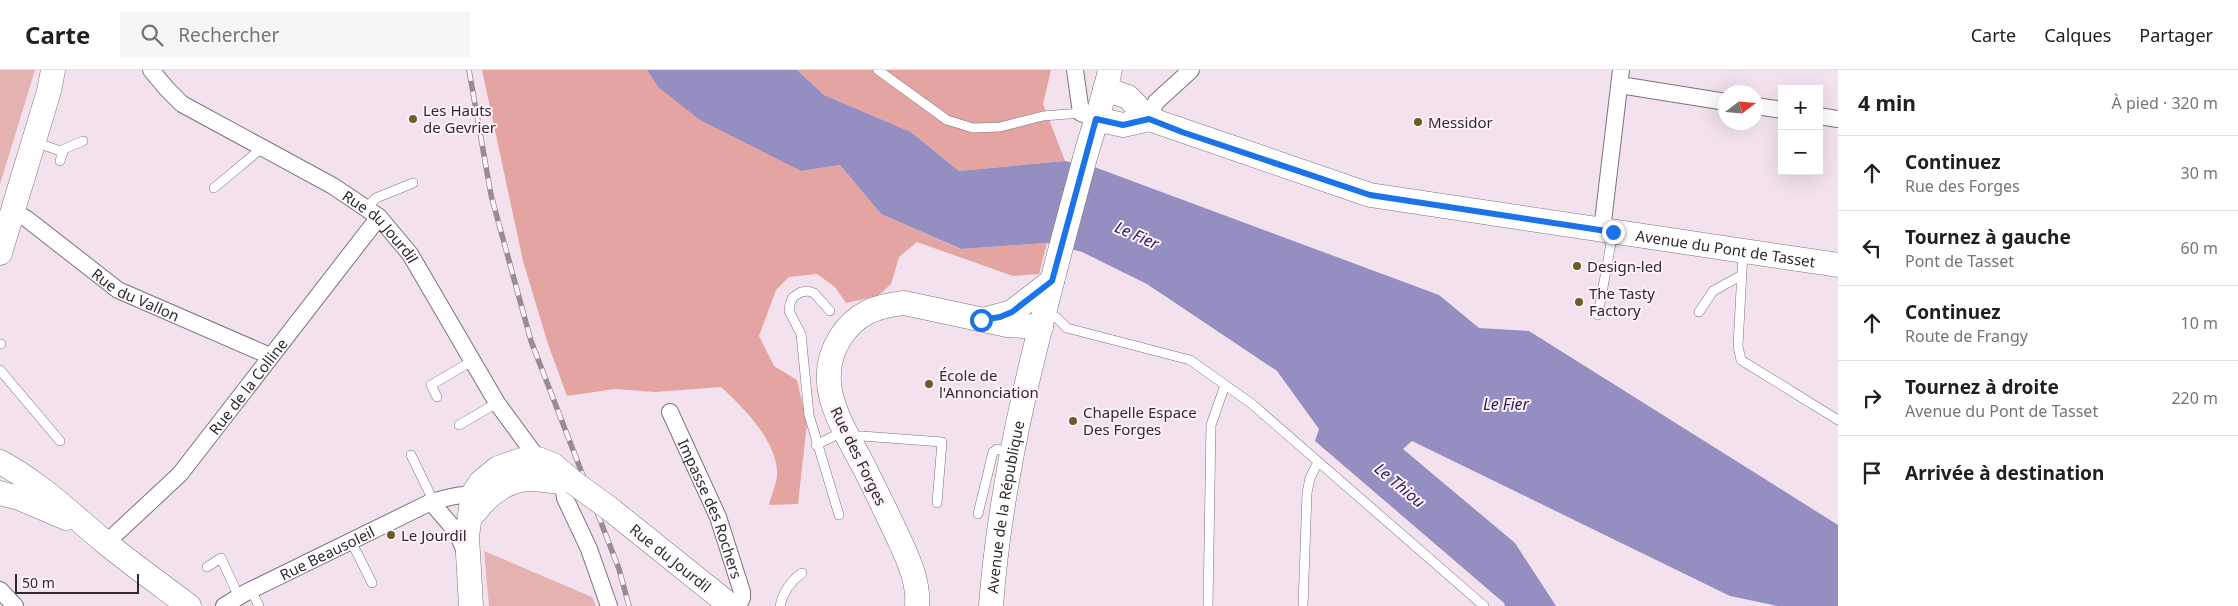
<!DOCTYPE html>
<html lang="fr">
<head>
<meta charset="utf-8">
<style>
	body { margin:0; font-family:"Noto Sans",sans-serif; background:#f6f6f6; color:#202124 }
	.controls { position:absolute; right:15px; top:15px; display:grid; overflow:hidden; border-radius:0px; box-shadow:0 5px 20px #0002 }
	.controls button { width:45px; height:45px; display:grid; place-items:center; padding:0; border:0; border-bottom:1px solid #e0e0e0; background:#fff; color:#202124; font:25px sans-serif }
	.compass { position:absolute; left:1718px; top:15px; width:45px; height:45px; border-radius:50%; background:#fff; box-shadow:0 5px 20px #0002; rotate:74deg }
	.scale { position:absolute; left:15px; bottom:12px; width:124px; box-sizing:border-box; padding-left:5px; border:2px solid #302a2e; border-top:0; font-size:14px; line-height:18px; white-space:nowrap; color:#302a2e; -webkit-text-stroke:4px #fef1fa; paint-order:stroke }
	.stop { position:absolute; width:15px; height:15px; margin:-11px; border:4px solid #1a73e8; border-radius:50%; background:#fff }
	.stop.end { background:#1a73e8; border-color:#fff; box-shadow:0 1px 5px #0008 }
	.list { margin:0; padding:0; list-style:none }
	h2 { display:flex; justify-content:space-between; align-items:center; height:65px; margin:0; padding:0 20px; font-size:21px }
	h2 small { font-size:16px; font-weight:400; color:#757577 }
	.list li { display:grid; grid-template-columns:32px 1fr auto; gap:15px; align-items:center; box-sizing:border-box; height:75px; padding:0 20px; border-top:1px solid #e0e0e0 }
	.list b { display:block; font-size:19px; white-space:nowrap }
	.list p { margin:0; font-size:16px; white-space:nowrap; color:#757577 }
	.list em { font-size:16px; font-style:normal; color:#757577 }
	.icon { flex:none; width:28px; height:28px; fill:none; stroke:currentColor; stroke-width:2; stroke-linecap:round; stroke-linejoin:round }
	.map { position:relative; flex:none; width:1838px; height:536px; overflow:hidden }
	header { display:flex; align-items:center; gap:30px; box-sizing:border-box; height:70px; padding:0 25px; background:#fff; border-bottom:1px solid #e0e0e0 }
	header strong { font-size:24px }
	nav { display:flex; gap:28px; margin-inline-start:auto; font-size:18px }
	.search { width:350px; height:45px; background:#f6f6f6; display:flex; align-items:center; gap:12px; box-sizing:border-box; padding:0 18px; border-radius:0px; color:#757577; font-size:19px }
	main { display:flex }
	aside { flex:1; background:#fff }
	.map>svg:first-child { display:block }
</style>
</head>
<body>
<header>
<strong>Carte</strong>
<div class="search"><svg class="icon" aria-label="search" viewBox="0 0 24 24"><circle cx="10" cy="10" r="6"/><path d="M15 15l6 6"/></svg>Rechercher</div>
<nav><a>Carte</a><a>Calques</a><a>Partager</a></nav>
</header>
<main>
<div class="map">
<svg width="1838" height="536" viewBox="0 0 1838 536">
	<rect width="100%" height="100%" fill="#f3e2ee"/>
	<path fill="#e4b2b0" d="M 0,0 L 35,0 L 0,114 Z
		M 484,481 L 592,527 L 596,536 L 489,536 Z"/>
	<path fill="#e3a4a2" d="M 482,0 L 647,0 L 658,17 L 801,101 L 840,95 L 881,144 L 960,179 L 1047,173 L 1039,204 L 1013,206 L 917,172 L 899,187 L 891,214 L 878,226 L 846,233 L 835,217 L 817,204 L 789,207 L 776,220 L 759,266 L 774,296 L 797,310 L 807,353 L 798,434 L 769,435 C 771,426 776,415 777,406 C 779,373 744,338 721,317 L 655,322 L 615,319 L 567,326 L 548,274 L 523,191 Z
		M 797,0 L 1051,0 L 1043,34 L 1065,91 L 959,101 L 911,62 L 824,25 Z"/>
	<path fill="#948ec1" d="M 647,0 L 797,0 L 824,25 L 911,62 L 959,101 L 1065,91 L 1097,98 L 1439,225 L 1479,258 L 1529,261 L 1838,455 L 1838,536 L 1778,536 L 1730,526 L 1412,371 L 1403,379 L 1515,473 L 1556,536 L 1505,536 L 1504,533 L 1315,371 L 1319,359 L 1277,301 L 1147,214 L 1082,182 L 1047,173 L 961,179 L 881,144 L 840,95 L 801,101 L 700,50 L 658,17 Z"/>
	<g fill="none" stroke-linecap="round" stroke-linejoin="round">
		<defs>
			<path id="lane" d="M 878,0 L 947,50 L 973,58 L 1000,57 L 1043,46 L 1081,43
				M 35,72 L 63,82
				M 60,91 L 64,79 L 83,71
				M 214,118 L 262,78
				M 366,138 L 376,128 L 413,113
				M 1743,182 L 1738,276 L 1741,290 L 1838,350
				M 830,241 L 814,223 L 808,221 L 801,222 L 793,227 L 790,234 L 789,241 L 801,264 L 809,345 L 839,445
				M 1699,242 L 1713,221 L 1742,205
				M 1045,244 L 1056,247 L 1067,258 L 1190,290 L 1252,334 L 1484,536
				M 1598,245 L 1613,162
				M 0,274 L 1,274
				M 0,300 L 60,371
				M 437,327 L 431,315 L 472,291
				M 459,355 L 497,333
				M 849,369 L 862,366 L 942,372 L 937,433
				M 816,375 L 844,361
				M 411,385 L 430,424 L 431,432
				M 978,444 L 993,382 L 997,379 L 1010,383
				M 351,471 L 372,513
				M 207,497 L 221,488 L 239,527
				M 251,520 L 259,536
				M 780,536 C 783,522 791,511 802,503
				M 1208,536 L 1211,355 L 1225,315
				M 1303,536 L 1307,423 L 1310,408 L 1318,392"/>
			<g id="street">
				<path id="s1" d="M 151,0 L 167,19 L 182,34 L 333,116 L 379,147 L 410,184 L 497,333 L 538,389 L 536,398"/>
				<path d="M 1075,0 L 1081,43 L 1096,49"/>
				<path d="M 1620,15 L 1726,32"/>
				<path d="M 1756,36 L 1782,40"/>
				<path d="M 1819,46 L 1838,49"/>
				<path d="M 1149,49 L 1156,32 L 1191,0"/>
				<path id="s2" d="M 14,142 L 27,149 L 118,220 L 270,286"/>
				<path d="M 1602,160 L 1621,0"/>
				<path id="s3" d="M 670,342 L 718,447 L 742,522 L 742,528 L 738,536"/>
				<path d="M 561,404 L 565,428 L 589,479 L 609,536"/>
				<path d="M 431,432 L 456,461 L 465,481"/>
				<path id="s4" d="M 106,473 L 180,404 L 379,147"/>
				<path d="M 0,520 L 15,536"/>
				<path id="s5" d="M 224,536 L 245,523 L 431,432 C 447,428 464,422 481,426"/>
			</g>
			<g id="secondary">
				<path id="s6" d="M 1105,19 L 1128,27 L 1149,49 L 1370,125 L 1838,195"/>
				<path d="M 1096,49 L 1123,55 L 1149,49"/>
				<path d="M 0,183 L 49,21 L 53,0"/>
				<path d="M 986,249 L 1012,242 L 1052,211"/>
				<path d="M 0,392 C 40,413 72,445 106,473 C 133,495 161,515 189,536"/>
				<path d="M 0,423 L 19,428 L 66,448"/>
				<path id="s7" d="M 610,439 L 731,536"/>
				<path d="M 476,441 C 489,423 510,408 533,409 C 546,410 559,413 573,412"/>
				<path d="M 471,536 L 467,466 L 473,424 L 481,412 L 498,398 L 522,390 L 538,389 L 553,395 L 573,412"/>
				<path d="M 917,536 C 919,511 908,489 898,467 C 887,443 875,419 863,395 C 842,355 812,313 840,268 C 856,243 876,236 904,233 L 1007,255 L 1041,257"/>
				<path id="s8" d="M 991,536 C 1002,385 1047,230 1086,84 C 1094,56 1104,28 1110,0"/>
			</g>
		</defs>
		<use href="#lane" stroke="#7f717c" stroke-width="10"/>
		<use href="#street" stroke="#7f717c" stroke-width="18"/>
		<use href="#secondary" stroke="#7f717c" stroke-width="25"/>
		<use href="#lane" stroke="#fff" stroke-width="9"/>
		<use href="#street" stroke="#fff" stroke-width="16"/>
		<use href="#secondary" stroke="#fff" stroke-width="24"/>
		<defs>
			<path id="rail" d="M 469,0 L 491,125 L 531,271 L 619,499 L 629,536"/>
		</defs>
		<use href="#rail" stroke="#978c94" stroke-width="5.5"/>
		<use href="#rail" stroke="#fef1fa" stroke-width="4" stroke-dasharray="11" stroke-linecap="butt"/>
		<defs>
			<path id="secondary-bridge" d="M 573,412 L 610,439"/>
		</defs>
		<use href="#secondary-bridge" stroke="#7f717c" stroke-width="25" stroke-linecap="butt"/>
		<use href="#secondary-bridge" stroke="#fff" stroke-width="24"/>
	</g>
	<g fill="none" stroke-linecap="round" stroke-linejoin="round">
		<path stroke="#1a73e8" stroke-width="6" d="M 981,250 L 1000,247 L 1012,242 L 1052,211 L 1096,49 L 1123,55 L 1149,49 L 1182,62 L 1370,125 L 1613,162"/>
	</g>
	<g fill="#6c5b29" stroke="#fef1fa" stroke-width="2">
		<circle cx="413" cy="49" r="5"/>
		<circle cx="1418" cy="52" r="5"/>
		<circle cx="1577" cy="196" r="5"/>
		<circle cx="1579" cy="232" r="5"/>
		<circle cx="929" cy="314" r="5"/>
		<circle cx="1073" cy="351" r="5"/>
		<circle cx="391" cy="465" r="5"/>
	</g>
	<g text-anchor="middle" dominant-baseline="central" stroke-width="4" stroke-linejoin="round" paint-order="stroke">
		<g font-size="15" fill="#302a2e" stroke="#fef1fa" text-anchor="start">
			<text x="423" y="40">Les Hauts<tspan x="423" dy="17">de Gevrier</tspan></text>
			<text x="1428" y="52">Messidor</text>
			<text x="1587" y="196">Design-led</text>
			<text x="1589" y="223">The Tasty<tspan x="1589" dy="17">Factory</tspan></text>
			<text x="939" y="305">École de<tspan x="939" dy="17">l'Annonciation</tspan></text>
			<text x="1083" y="342">Chapelle Espace<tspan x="1083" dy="17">Des Forges</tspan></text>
			<text x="401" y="465">Le Jourdil</text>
		</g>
		<g font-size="15" fill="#302a2e" stroke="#fef1fa">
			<text stroke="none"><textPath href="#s1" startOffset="281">Rue du Jourdil</textPath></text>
			<text stroke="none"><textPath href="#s6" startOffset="648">Avenue du Pont de Tasset</textPath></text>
			<text stroke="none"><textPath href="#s2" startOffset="148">Rue du Vallon</textPath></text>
			<text stroke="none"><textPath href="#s4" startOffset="212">Rue de la Colline</textPath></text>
			<text transform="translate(859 386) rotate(64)">Rue des Forges</text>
			<text stroke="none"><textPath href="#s8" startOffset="100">Avenue de la République</textPath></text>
			<text stroke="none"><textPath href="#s3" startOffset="105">Impasse des Rochers</textPath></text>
			<text stroke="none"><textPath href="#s5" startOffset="116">Rue Beausoleil</textPath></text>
			<text stroke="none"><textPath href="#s7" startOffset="78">Rue du Jourdil</textPath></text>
		</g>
		<g font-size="16" font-style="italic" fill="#2a1b58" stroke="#fef1fa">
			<text transform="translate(1137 165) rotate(24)">Le Fier</text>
			<text x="1506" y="334">Le Fier</text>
			<text transform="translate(1400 415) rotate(40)">Le Thiou</text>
		</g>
	</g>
</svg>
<div class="controls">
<button>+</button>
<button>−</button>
</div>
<svg class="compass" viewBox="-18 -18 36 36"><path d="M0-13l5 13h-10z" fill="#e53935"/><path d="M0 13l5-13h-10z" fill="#757577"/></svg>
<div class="scale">50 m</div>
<div class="stop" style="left:981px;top:250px"></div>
<div class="stop end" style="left:1613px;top:162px"></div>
</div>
<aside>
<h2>4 min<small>À pied · 320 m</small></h2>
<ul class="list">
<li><svg class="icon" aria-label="ahead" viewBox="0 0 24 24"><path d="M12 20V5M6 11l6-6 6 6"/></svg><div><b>Continuez</b><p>Rue des Forges</p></div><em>30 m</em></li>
<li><svg class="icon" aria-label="left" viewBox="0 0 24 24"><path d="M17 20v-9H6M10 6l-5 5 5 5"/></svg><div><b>Tournez à gauche</b><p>Pont de Tasset</p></div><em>60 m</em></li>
<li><svg class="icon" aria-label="ahead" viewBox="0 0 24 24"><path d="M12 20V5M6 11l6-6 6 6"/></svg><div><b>Continuez</b><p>Route de Frangy</p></div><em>10 m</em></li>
<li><svg class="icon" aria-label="right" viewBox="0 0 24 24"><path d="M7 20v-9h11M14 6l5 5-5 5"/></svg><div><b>Tournez à droite</b><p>Avenue du Pont de Tasset</p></div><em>220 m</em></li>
<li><svg class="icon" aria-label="arrive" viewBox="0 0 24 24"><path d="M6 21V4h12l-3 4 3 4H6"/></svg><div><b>Arrivée à destination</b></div></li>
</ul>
</aside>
</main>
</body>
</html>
